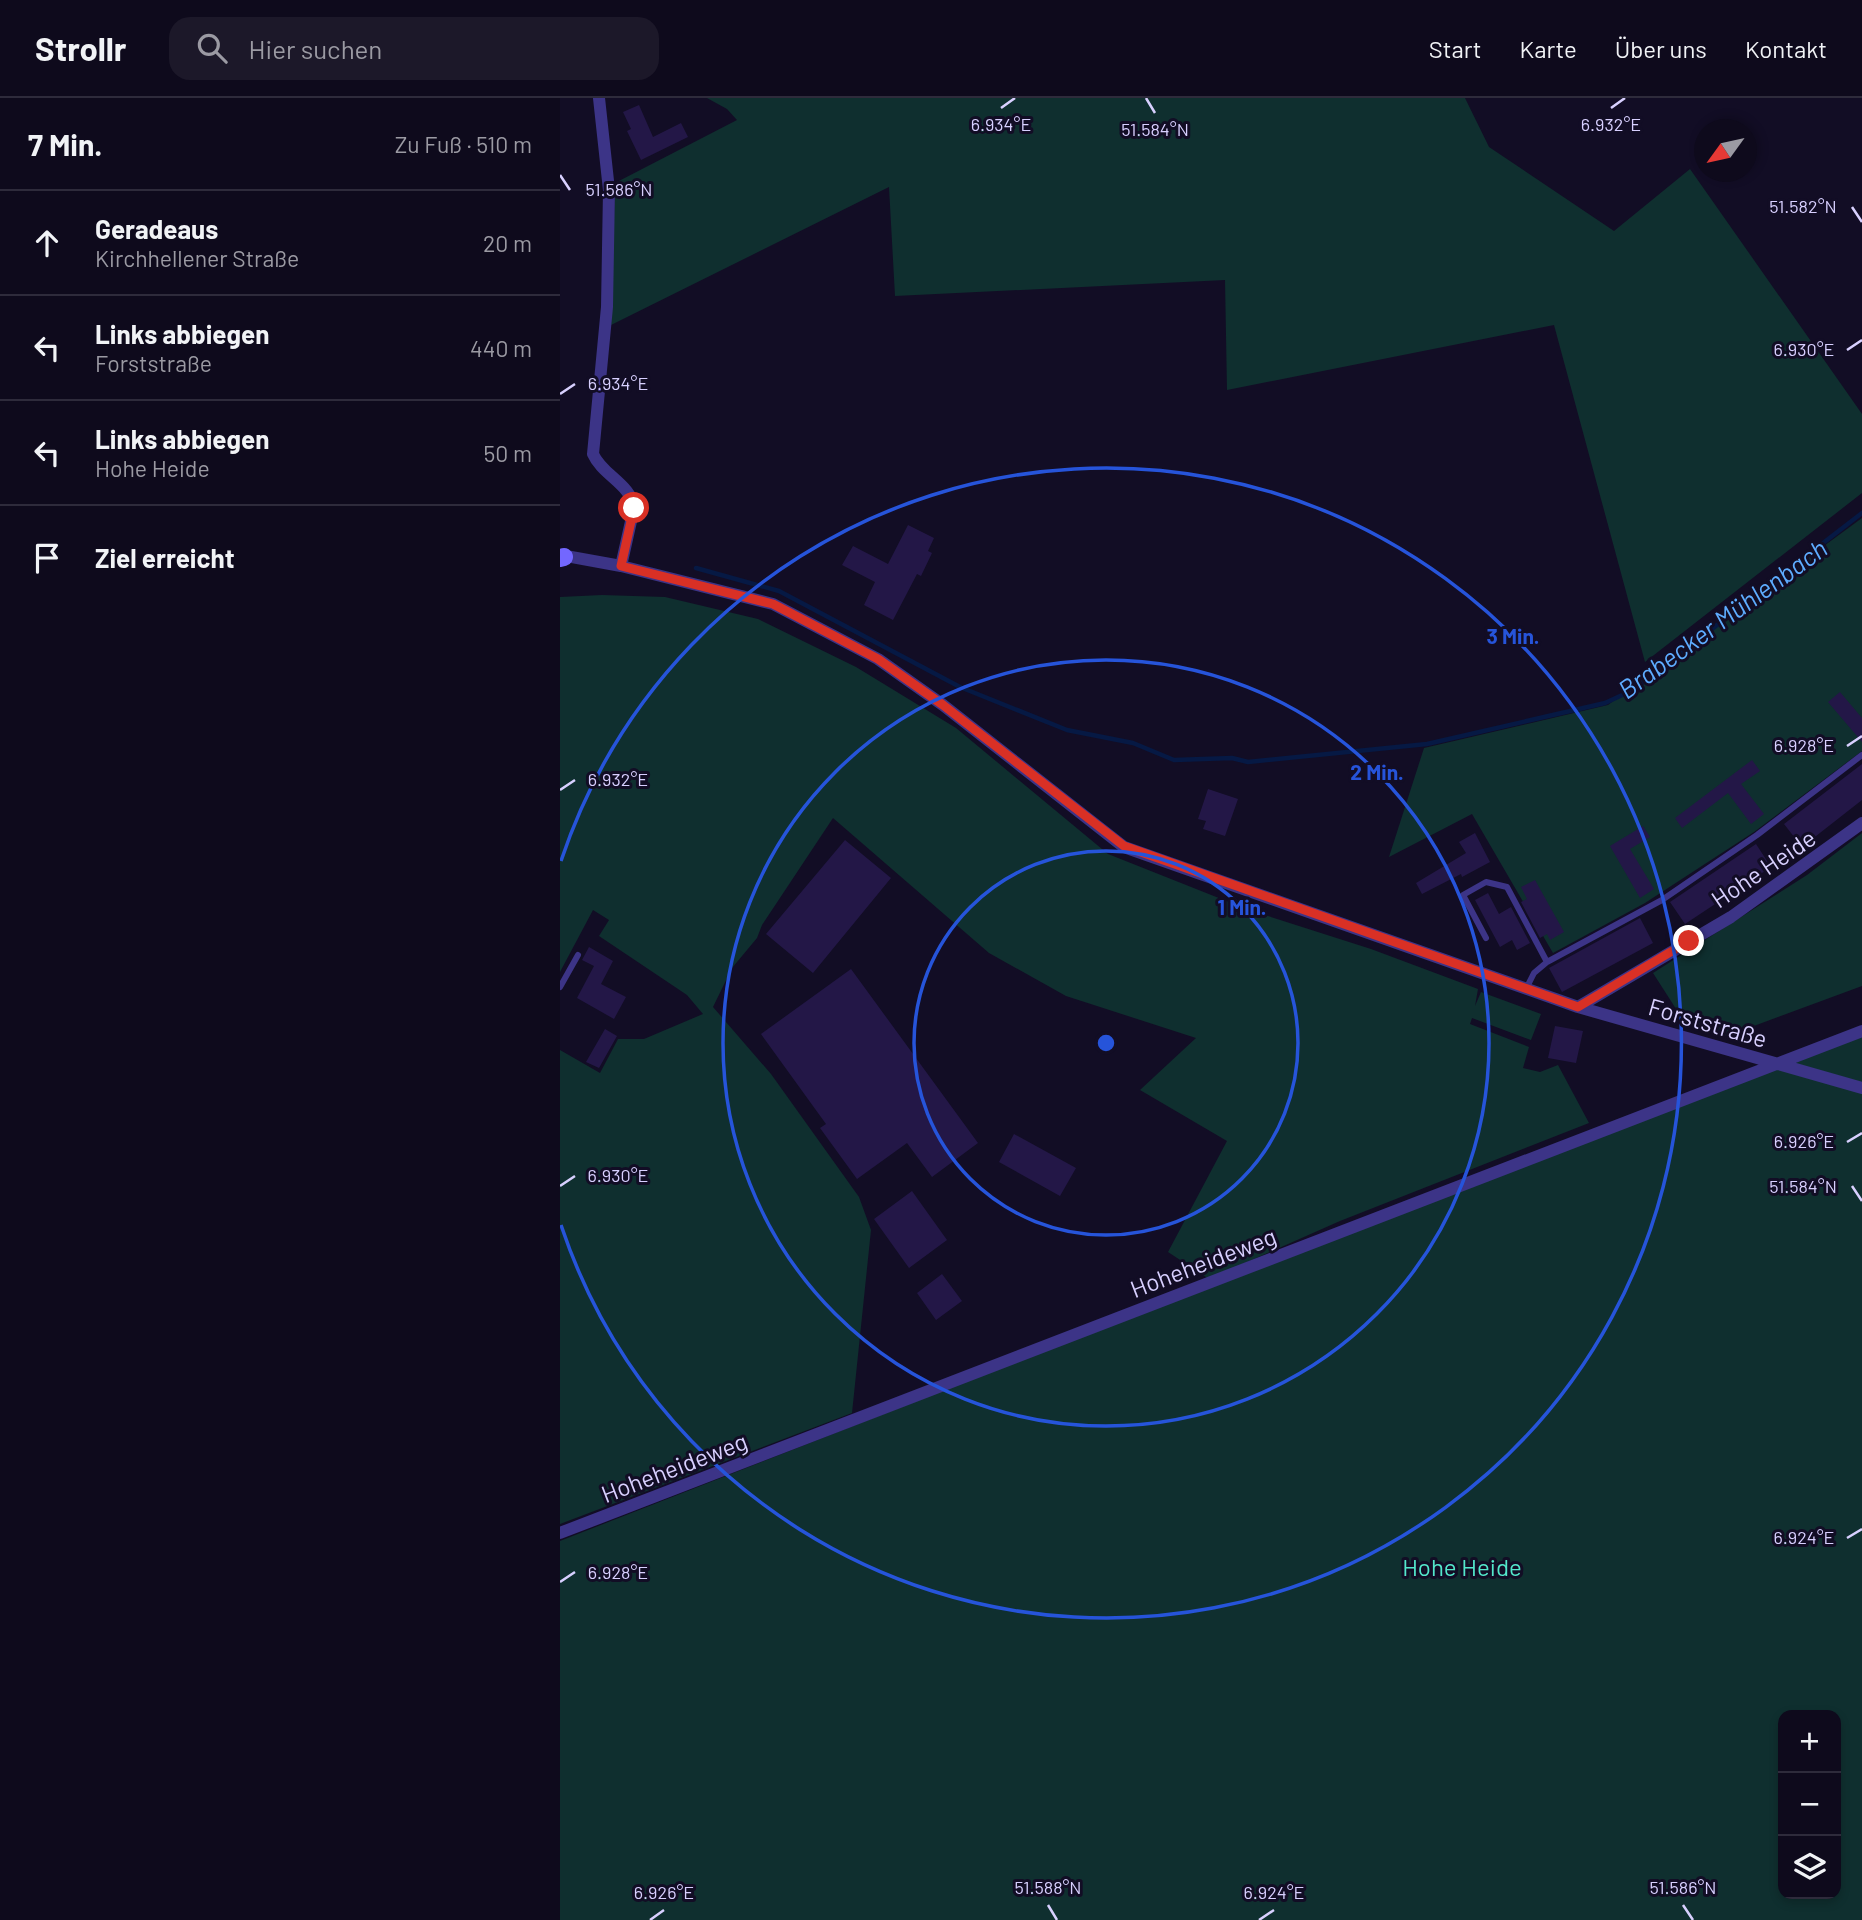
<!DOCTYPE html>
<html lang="de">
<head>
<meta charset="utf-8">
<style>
	body { margin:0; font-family:Barlow,sans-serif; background:#1c1829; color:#f1f3f6 }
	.controls { position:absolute; right:21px; bottom:21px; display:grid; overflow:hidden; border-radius:14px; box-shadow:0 4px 10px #0003 }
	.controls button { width:63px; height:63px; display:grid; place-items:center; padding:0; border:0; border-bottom:2px solid #2e2b3b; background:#0e0a1c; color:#f1f3f6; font:35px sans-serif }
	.compass { position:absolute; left:1134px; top:21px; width:63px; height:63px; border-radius:50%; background:#0e0a1c; box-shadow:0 4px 10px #0003; rotate:237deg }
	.stop { position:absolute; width:21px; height:21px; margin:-16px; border:5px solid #d93025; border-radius:50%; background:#fff }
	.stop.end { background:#d93025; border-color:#fff; box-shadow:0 2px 7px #0008 }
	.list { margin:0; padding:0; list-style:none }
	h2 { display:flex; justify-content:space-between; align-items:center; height:91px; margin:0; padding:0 28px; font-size:30px }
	h2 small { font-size:23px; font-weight:400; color:#9b9aa3 }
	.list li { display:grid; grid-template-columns:46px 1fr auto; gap:21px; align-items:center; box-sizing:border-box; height:105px; padding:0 28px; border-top:2px solid #2e2b3b }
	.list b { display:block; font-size:26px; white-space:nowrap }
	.list p { margin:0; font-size:23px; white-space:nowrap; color:#9b9aa3 }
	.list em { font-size:23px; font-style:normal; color:#9b9aa3 }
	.icon { flex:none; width:38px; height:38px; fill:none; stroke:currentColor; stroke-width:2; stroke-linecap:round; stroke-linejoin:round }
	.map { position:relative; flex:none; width:1302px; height:1822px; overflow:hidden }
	header { display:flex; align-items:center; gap:42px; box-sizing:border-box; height:98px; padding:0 35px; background:#0e0a1c; border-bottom:2px solid #2e2b3b }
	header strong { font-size:33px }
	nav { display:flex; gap:38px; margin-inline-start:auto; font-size:24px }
	.search { width:490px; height:63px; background:#1c1829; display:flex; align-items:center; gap:18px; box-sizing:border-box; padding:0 24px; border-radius:21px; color:#9b9aa3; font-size:26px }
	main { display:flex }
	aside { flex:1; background:#0e0a1c }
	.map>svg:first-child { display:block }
</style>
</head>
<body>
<header>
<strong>Strollr</strong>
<div class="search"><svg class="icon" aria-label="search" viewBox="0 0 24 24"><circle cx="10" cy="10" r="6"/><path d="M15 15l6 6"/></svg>Hier suchen</div>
<nav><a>Start</a><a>Karte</a><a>Über uns</a><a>Kontakt</a></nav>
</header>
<main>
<aside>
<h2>7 Min.<small>Zu Fuß · 510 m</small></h2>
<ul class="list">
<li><svg class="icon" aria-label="ahead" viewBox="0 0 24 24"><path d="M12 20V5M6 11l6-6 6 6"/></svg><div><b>Geradeaus</b><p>Kirchhellener Straße</p></div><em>20 m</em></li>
<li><svg class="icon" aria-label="left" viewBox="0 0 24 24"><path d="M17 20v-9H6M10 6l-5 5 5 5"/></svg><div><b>Links abbiegen</b><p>Forststraße</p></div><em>440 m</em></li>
<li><svg class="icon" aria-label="left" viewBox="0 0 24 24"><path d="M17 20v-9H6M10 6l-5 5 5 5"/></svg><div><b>Links abbiegen</b><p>Hohe Heide</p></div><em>50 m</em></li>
<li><svg class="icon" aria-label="arrive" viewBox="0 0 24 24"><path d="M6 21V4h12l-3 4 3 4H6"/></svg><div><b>Ziel erreicht</b></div></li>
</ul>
</aside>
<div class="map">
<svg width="1302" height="1822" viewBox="0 0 1302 1822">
	<rect width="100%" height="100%" fill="#120d25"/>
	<path fill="#0f2f2f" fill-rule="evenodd" d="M 147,0 L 905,0 L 929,49 L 1054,133 L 1130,71 L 1302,316 L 1302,395 L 1085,564 L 994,227 L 667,292 L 665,182 L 335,198 L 329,89 L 51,227 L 55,85 L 177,22 L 167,11 Z
		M 1302,420 L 1302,653 L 1194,734 L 1085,805 L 993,855 L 912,716 L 829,759 L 864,650 L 1048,607 Z
		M 42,497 L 105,499 L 198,521 L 296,569 L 396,630 L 548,756 L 689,812 L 811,851 L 918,891 L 915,908 L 921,894 L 981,916 L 971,942 L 912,920 L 910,926 L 969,949 L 963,970 L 980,974 L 998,967 L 1029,1025 L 780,1123 L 649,1181 L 608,1154 L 667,1043 L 580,992 L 636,940 L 506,898 L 429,855 L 273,720 L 202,827 L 197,840 L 172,870 L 153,909 L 211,976 L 299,1099 L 311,1132 L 292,1315 L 0,1426 L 0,952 L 40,975 L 58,941 L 84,941 L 143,916 L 127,897 L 39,838 L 49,822 L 33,812 L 0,874 L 0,499 Z
		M 1302,735 L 1302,888 L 1167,938 L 1127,928 L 1093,875 L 1247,777 Z
		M 1302,932 L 1302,1822 L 0,1822 L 0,1443 ZM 1223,1617 L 1276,1617 L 1276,1796 L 1223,1796 Z"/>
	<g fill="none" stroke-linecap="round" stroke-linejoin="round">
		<path stroke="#061944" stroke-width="4.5" d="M 136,470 L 219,493 L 400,589 L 507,632 L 573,645 L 614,662 L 672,660 L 688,664 L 867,646 L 1045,605 L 1073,592 L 1302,415"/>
	</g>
	<path fill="#231747" d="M 79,7 L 93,39 L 121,25 L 128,39 L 81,62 L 67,33 L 71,31 L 63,14 Z
		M 348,427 L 374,440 L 368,453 L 372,455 L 361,478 L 357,476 L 333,522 L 304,507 L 315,484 L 282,467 L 293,448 L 328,466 Z
		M 1280,594 L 1302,620 L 1302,644 L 1268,604 Z
		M 1192,662 L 1200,673 L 1181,686 L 1204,716 L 1191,726 L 1168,695 L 1122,730 L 1115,720 Z
		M 1302,666 L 1302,702 L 1242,749 L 1224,726 Z
		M 648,691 L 678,701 L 665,738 L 643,731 L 646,723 L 638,721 Z
		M 1083,728 L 1090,739 L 1070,751 L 1094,791 L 1080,800 L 1050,748 Z
		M 915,735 L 930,764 L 902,779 L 901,776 L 862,796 L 856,785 L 906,755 L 899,744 Z
		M 285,742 L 331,780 L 253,875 L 206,836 Z
		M 1196,746 L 1211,769 L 1125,826 L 1110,804 Z
		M 975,782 L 1004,834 L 990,842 L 987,836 L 980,840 L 961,804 L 967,801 L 961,789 Z
		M 928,795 L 939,816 L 951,809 L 970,845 L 957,852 L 952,842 L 940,849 L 915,802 Z
		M 1080,820 L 1093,845 L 1002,894 L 989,870 Z
		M 29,849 L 53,863 L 41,886 L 66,899 L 54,921 L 17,900 L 34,868 L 22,862 Z
		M 291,871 L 418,1045 L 372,1079 L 347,1045 L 297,1081 L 260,1030 L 266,1026 L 201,936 Z
		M 995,928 L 1023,933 L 1016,965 L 988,960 Z
		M 45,931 L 57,938 L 39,970 L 26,964 Z
		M 454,1036 L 516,1070 L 500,1098 L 439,1064 Z
		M 352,1093 L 387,1142 L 349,1170 L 314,1121 Z
		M 382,1176 L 402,1203 L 376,1222 L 357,1195 Z"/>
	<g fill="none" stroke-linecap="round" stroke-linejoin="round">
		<path stroke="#3c3487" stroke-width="6" d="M 926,840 L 903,797 L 926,784 L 947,789 L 987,864
			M 0,889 L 18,857
			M 966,891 L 974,875 L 987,864 L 1102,802 L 1197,737 L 1302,657"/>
		<path stroke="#3c3487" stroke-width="12" d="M 39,0 L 49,92 L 47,209 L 33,356 C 42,377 72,387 74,410 L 61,468
			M 0,457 L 61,468 L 213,506 L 318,561 L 383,607 L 564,749 L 1018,909 L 1302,990
			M 1018,909 L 1171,819 L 1302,725
			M 0,1435 L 1302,933"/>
		<path stroke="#7367ff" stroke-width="18" d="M 0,460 L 4,459"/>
	</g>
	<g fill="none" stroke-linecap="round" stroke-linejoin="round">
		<path stroke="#d93025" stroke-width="9" d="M 74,410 L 61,468 L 213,506 L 318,561 L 383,607 L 564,748 L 1018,909 L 1129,843"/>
	</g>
	<path fill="none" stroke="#d8d0ff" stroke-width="2.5" d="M 586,0 L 595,15M 441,10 L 455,0M 1051,10 L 1065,0M 0,77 L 10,92M 1292,109 L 1302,124M 1287,252 L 1302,242M 0,296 L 15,286M 1287,648 L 1302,638M 0,692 L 15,682M 1287,1044 L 1302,1035M 0,1088 L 15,1078M 1292,1088 L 1302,1103M 1287,1440 L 1302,1431M 0,1484 L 15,1474M 488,1807 L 497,1822M 1123,1807 L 1133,1822M 90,1822 L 104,1812M 699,1822 L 714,1812"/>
	<g fill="none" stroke="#2654da" stroke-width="3.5">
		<circle cx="546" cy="945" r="192"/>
		<circle cx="546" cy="945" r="383"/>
		<path d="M1 763A575 575 0 1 1 1 1127"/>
	</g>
	<g text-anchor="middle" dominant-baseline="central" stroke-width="6" stroke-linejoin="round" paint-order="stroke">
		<g font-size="24" fill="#d8d0ff" stroke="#120d25">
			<text transform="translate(1203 770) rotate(-34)">Hohe Heide</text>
			<text transform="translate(1148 924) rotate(16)">Forststraße</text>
			<text transform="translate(643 1164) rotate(-21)">Hoheheideweg</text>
			<text transform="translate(114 1369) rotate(-21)">Hoheheideweg</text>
		</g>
		<g font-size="24" fill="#53e8cb" stroke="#120d25">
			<text x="902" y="1468">Hohe Heide</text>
		</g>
		<g font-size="26" font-style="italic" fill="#5eacff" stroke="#120d25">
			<text transform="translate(1162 520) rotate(-36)">Brabecker Mühlenbach</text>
		</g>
	</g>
	<g font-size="18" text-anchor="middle" fill="#d8d0ff" stroke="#120d25" stroke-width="6" stroke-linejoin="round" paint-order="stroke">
		<text x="441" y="33">6.934°E</text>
		<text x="1051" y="33">6.932°E</text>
		<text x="595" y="38">51.584°N</text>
		<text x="59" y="98">51.586°N</text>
		<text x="1243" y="115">51.582°N</text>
		<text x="1244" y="258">6.930°E</text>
		<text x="58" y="292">6.934°E</text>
		<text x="1244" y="654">6.928°E</text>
		<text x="58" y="688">6.932°E</text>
		<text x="1244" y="1050">6.926°E</text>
		<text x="58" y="1084">6.930°E</text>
		<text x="1243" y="1095">51.584°N</text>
		<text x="1244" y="1446">6.924°E</text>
		<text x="58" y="1481">6.928°E</text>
		<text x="488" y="1796">51.588°N</text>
		<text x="1123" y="1796">51.586°N</text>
		<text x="104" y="1801">6.926°E</text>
		<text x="714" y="1801">6.924°E</text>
	</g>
	<circle cx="546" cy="945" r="10" fill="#2654da" stroke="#120d25" stroke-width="3.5"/>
	<g font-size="21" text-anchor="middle" font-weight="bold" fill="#2654da" stroke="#120d25" stroke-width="6" stroke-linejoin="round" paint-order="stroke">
		<text x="953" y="546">3 Min.</text>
		<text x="817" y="682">2 Min.</text>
		<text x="682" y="817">1 Min.</text>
	</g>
</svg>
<div class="controls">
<button>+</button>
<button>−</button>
<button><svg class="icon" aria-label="layers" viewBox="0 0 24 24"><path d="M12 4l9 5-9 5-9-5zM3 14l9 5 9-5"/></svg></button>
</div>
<svg class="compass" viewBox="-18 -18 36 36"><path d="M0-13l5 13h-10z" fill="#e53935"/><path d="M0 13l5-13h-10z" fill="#9b9aa3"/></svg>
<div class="stop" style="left:74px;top:410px"></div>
<div class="stop end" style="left:1129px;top:843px"></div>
</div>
</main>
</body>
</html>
